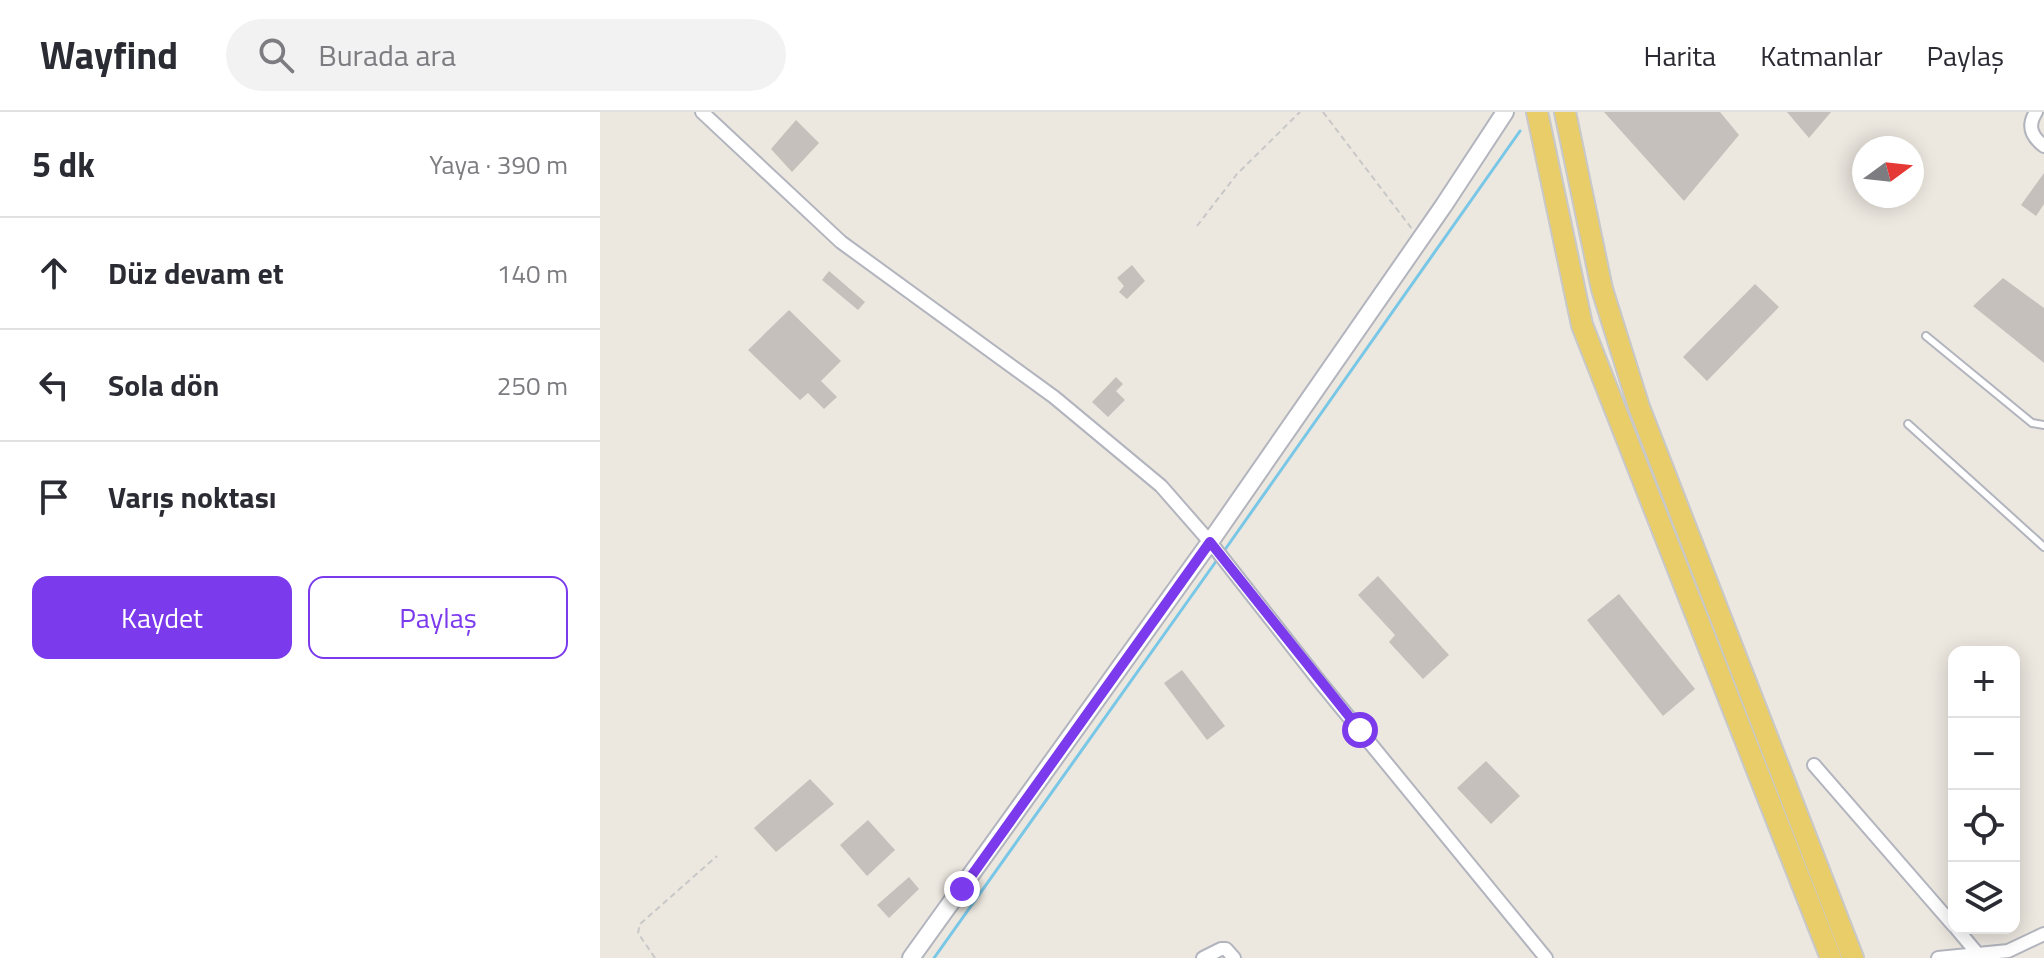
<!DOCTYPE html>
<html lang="tr">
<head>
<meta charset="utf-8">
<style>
	body { margin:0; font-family:"Titillium Web",sans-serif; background:#f2f2f3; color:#2b2b33 }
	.controls { position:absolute; right:24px; bottom:24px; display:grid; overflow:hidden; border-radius:16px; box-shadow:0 4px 20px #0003 }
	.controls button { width:72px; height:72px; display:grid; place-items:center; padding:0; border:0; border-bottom:2px solid #e1e1e2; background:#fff; color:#2b2b33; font:40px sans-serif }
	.compass { position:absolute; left:1252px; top:24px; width:72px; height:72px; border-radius:50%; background:#fff; box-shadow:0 4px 20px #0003; rotate:75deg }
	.stop { position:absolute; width:24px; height:24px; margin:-18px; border:6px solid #7c3aed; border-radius:50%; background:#fff }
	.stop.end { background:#7c3aed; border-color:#fff; box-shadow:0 2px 8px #0008 }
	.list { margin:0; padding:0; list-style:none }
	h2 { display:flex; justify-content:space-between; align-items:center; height:104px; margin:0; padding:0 32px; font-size:34px }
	h2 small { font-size:26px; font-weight:400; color:#7c7c81 }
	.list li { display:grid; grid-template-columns:52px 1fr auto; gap:24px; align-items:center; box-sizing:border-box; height:112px; padding:0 32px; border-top:2px solid #e1e1e2 }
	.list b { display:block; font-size:30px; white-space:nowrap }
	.list em { font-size:26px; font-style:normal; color:#7c7c81 }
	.actions { display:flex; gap:16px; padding:24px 32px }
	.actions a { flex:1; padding:18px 0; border:2px solid #7c3aed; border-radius:16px; text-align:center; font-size:28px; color:#7c3aed }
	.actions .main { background:#7c3aed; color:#fff }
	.icon { flex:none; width:44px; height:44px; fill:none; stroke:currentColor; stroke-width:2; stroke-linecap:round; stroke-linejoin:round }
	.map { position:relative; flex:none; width:1444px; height:846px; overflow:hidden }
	header { display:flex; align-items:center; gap:48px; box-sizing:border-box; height:112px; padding:0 40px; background:#fff; border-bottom:2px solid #e1e1e2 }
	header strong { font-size:38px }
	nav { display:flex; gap:44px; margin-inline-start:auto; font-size:28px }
	.search { width:560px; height:72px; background:#f2f2f3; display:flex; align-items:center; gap:20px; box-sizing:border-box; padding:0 28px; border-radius:44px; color:#7c7c81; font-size:30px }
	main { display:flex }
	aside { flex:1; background:#fff }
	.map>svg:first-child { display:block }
</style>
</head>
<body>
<header>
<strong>Wayfind</strong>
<div class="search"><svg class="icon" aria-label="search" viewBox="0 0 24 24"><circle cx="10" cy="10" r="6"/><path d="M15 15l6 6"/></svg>Burada ara</div>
<nav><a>Harita</a><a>Katmanlar</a><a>Paylaş</a></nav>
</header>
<main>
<aside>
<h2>5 dk<small>Yaya · 390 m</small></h2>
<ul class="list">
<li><svg class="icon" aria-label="ahead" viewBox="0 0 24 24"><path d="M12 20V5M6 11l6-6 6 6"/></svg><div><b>Düz devam et</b></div><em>140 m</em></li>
<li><svg class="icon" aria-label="left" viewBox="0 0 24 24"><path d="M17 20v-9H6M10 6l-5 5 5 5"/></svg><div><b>Sola dön</b></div><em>250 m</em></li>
<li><svg class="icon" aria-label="arrive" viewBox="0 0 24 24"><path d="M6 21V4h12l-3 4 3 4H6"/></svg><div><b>Varış noktası</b></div></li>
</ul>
<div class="actions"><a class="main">Kaydet</a><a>Paylaş</a></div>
</aside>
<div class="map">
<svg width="1444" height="846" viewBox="0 0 1444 846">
	<rect width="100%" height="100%" fill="#ece7df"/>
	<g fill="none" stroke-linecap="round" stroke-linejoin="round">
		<path stroke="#79c7e7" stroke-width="3" d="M 624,439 L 920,19
			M 334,846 L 617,448"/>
	</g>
	<path fill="#c5c0bb" d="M 1004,0 L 1120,0 L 1139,23 L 1084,89 Z
		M 1187,0 L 1231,0 L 1209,26 Z
		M 196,8 L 219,31 L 192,60 L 171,37 Z
		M 1444,61 L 1444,92 L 1436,104 L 1421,93 Z
		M 532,153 L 545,169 L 527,187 L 519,180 L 524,174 L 517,166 Z
		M 229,159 L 265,190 L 258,198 L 222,168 Z
		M 1403,166 L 1444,196 L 1444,251 L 1373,194 Z
		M 1155,172 L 1179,195 L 1107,269 L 1083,245 Z
		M 189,198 L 241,249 L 221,269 L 237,285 L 224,297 L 208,281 L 200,288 L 148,238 Z
		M 516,265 L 523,272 L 516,279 L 525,288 L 508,305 L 492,290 Z
		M 778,464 L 849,543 L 823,567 L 789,530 L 795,523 L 758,483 Z
		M 1019,482 L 1095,577 L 1063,604 L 987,508 Z
		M 582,558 L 625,614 L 607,628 L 564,571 Z
		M 886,649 L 920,684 L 891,712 L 857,676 Z
		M 210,667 L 234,692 L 176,740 L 154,716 Z
		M 268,708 L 295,738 L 267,764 L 240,733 Z
		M 309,765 L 319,777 L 289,806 L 277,793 Z"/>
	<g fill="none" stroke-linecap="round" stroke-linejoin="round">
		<defs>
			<path id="service" d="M 1326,224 L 1432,311 L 1444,313
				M 1308,312 L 1444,435"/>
			<path id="minor" d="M 102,0 L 241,130 L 454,285 L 561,374 L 610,430 L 720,570 L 946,846
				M 1436,0 C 1427,14 1431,24 1444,34
				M 1214,653 L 1354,814
				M 1356,816 L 1377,841
				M 603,846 L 621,837 L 626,837 L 634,846
				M 1338,846 L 1408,839 L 1444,822"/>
			<path id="tertiary" d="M 311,846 L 610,430 L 844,93 L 905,0"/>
			<path id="primary" d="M 937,0 L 982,213 L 1231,846
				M 965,0 L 1002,177 L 1039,295 L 1253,846"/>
		</defs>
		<use href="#service" stroke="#b2b4be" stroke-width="10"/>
		<use href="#minor" stroke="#b2b4be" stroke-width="16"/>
		<use href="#tertiary" stroke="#b2b4be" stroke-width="20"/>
		<use href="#primary" stroke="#c8c8c8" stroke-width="24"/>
		<path stroke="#c8c8c8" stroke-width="2" stroke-dasharray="6 4" stroke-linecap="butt" d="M 723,0 L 812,117
			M 597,114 L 637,62 L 700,0
			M 55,846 L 38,821 L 40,812 L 117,744"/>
		<use href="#service" stroke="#fff" stroke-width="6"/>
		<use href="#minor" stroke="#fff" stroke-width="12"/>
		<use href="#tertiary" stroke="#fff" stroke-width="16"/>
		<use href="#primary" stroke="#e8cd68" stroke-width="20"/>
	</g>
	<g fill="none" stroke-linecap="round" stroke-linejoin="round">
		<path stroke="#7c3aed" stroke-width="10" d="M 362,777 L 610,430 L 760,618"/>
	</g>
</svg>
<div class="controls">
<button>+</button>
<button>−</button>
<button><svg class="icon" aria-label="locate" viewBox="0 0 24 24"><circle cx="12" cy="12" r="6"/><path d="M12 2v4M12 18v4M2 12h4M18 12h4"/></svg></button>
<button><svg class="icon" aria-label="layers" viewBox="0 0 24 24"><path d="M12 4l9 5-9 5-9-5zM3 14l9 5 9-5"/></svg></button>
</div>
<svg class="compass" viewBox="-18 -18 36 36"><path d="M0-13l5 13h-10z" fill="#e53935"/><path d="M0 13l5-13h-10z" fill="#7c7c81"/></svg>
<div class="stop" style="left:760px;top:618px"></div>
<div class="stop end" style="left:362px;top:777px"></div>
</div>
</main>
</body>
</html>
